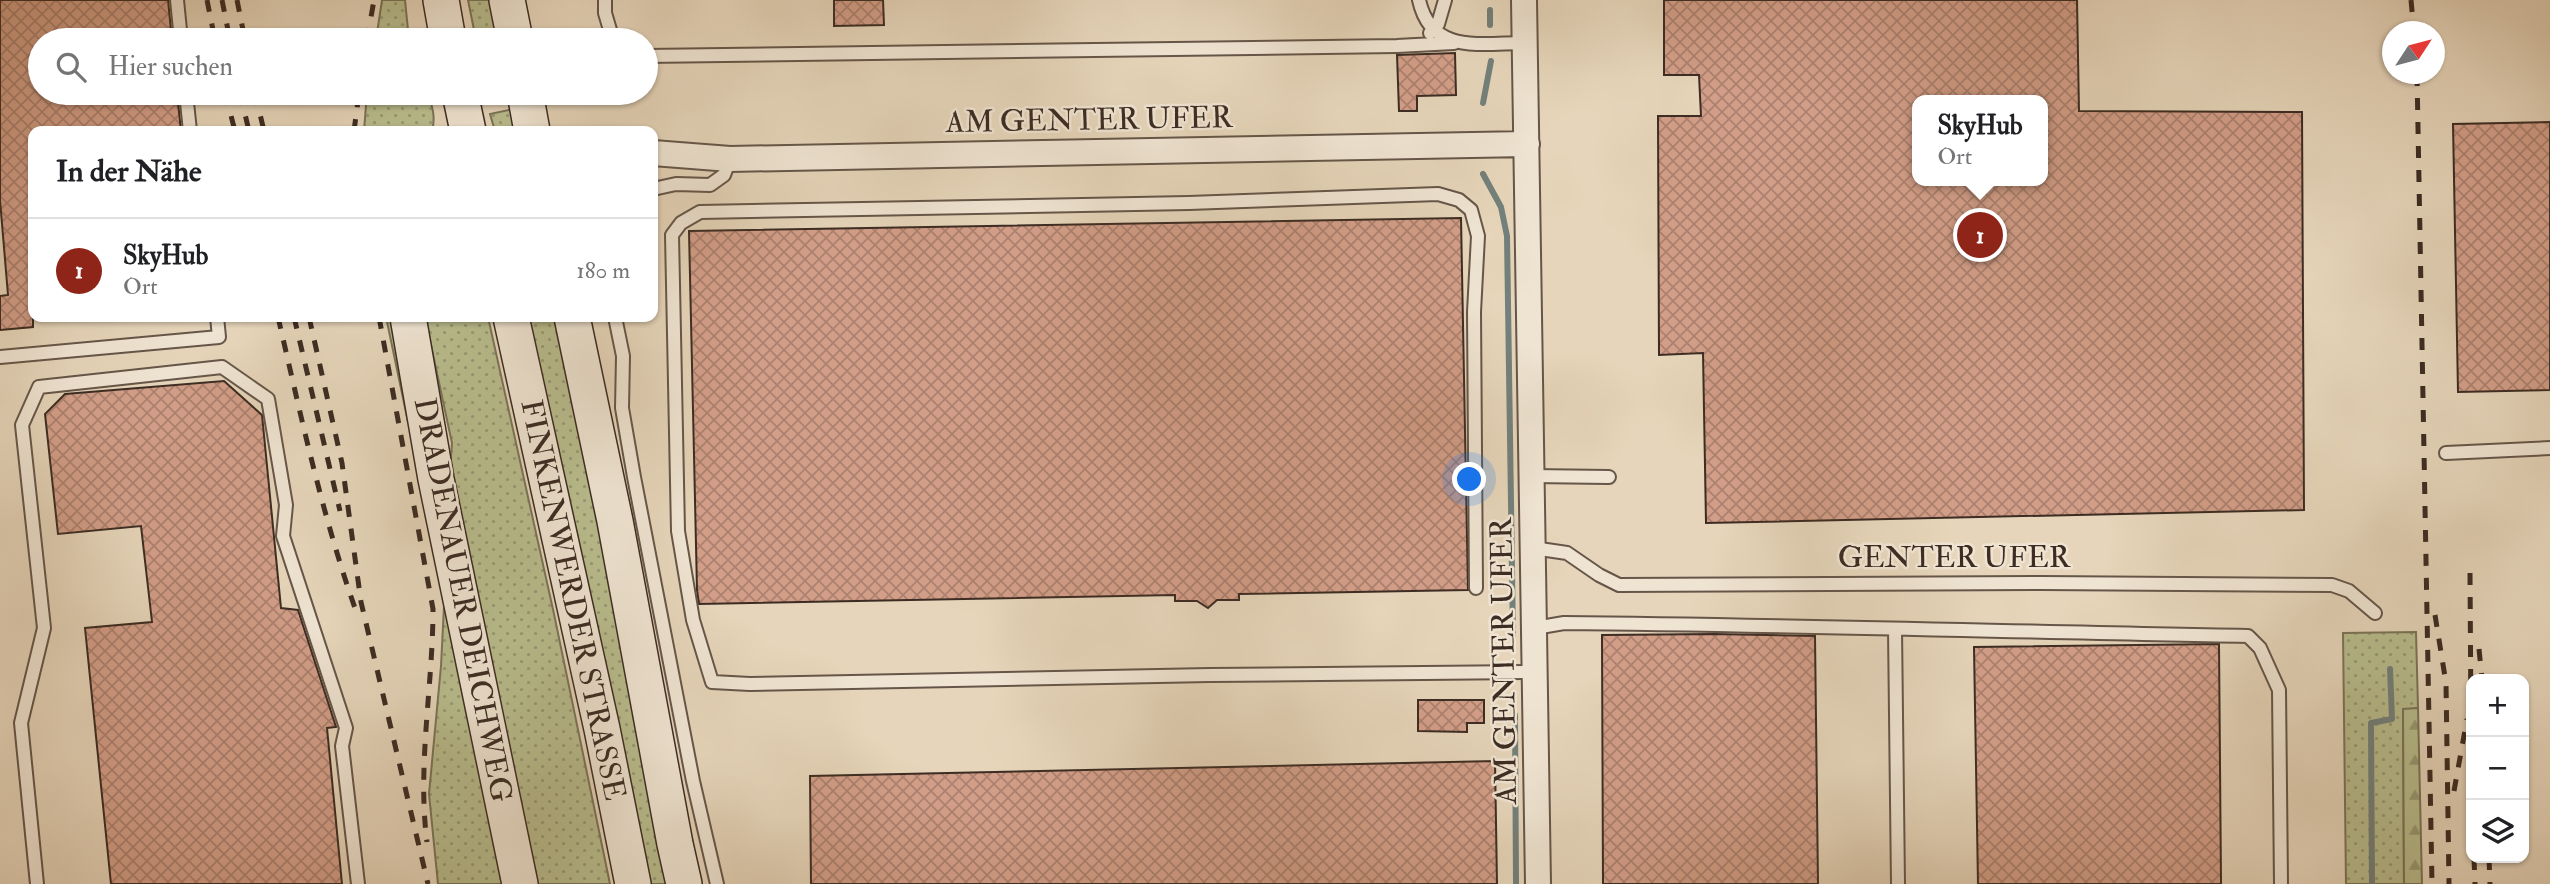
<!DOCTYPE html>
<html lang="de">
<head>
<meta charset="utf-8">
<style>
	body { margin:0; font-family:"IM FELL Double Pica",serif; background:#f2f2f2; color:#202124 }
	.controls { position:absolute; right:21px; bottom:21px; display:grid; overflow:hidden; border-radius:14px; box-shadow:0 2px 5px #0004 }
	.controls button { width:63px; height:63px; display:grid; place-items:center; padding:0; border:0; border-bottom:2px solid #e0e0e0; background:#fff; color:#202124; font:35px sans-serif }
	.compass { position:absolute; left:2382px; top:21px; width:63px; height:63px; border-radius:50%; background:#fff; box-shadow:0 2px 5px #0004; rotate:54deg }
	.you { position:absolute; left:1470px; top:480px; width:24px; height:24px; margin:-18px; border:5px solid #fff; border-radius:50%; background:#1a73e8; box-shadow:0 0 0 10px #1a73e833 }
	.badge { display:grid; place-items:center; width:46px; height:46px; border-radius:50%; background:#8f2418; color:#fff; font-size:23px; font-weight:700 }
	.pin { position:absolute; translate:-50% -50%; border:4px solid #fff; box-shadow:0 2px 7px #0006 }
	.popup { position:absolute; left:1912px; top:95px; width:136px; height:91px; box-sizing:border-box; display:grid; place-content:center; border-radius:14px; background:#fff; filter:drop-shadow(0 2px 5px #0005); font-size:23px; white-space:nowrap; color:#757577 }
	.popup b { font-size:26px; color:#202124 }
	.popup::after { content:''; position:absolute; left:50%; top:100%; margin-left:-14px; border:14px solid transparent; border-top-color:#fff }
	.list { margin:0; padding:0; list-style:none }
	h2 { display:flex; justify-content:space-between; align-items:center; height:91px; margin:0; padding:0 28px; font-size:30px }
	h2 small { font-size:23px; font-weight:400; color:#757577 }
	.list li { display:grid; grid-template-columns:46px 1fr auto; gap:21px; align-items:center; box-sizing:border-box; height:105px; padding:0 28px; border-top:2px solid #e0e0e0 }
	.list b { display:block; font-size:26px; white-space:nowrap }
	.list p { margin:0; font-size:23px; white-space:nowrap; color:#757577 }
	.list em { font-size:23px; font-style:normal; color:#757577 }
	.icon { flex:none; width:38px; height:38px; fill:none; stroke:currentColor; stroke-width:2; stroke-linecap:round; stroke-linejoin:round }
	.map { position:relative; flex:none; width:2550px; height:884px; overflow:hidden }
	.search { position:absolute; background:#fff; box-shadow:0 2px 5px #0004; left:28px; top:28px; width:630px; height:77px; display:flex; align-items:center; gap:18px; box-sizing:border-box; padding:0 24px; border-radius:38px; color:#757577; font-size:26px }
	.panel { position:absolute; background:#fff; box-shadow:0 2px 5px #0004; left:28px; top:126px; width:630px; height:196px; border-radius:14px }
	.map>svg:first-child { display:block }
</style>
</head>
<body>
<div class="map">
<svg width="2550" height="884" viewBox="0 0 2550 884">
	<defs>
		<pattern id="grass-dots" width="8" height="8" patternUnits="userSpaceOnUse" patternTransform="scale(1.75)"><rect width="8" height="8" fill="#b8bc8d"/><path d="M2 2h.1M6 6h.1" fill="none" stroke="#979973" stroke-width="1.8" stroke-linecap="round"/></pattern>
		<pattern id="forest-firs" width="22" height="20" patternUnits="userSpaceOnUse" patternTransform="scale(1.75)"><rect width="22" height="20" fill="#b8bc8d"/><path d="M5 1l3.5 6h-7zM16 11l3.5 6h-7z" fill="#979973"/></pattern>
		<pattern id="building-cross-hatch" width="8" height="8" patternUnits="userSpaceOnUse" patternTransform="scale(1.75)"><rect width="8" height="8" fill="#d39e88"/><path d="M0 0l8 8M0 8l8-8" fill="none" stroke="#ac816f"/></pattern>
	</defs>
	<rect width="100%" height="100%" fill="#e6d5ba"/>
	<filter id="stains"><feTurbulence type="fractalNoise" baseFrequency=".00286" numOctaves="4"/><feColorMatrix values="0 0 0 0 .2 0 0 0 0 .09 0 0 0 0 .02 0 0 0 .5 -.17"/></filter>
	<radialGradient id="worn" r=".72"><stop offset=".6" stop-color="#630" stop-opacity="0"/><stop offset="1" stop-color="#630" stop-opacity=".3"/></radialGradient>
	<path fill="url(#grass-dots)" stroke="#7a7458" stroke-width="2" d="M 382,0 L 405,0 L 409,40 L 376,40 Z
		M 468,0 L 492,0 L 500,40 L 476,40 Z
		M 367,93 L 428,93 C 432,106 436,117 432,131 L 364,131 Z
		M 514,109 L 515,127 L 512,131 L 495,131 L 490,114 Z
		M 386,317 L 390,317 L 412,421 L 408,422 Z
		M 425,317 L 488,317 L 554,614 L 610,884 L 530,884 L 449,481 L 452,443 Z
		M 526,317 L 558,317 L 671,884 L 645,884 Z
		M 445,586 L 506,884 L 438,884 L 429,794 L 441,666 Z
		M 2416,632 L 2418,708 L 2403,710 L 2404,884 L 2346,884 L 2343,633 Z"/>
	<path fill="url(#forest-firs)" stroke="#7a7458" stroke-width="2" d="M 2418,708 L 2422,884 L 2404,884 L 2403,709 Z"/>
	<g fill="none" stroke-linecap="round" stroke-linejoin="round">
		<path stroke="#73807b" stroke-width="6" d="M 1490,25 L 1490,10
			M 1483,103 L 1491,61
			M 1483,174 L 1501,207 L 1507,236 L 1513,637
			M 1515,715 L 1516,884
			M 2372,884 L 2371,723 L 2392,719 L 2390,669"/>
	</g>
	<path fill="url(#building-cross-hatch)" stroke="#3c2c23" stroke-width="2" fill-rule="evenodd" d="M 0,0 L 168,0 L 172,40 L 40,40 L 40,93 L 177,93 L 181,131 L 33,131 L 33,327 L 0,330 L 0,296 L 8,295 L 0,200 Z
		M 834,0 L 883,0 L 884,25 L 834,26 Z
		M 1664,0 L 2077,0 L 2079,111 L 2302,112 L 2304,510 L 1706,523 L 1703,353 L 1659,355 L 1658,116 L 1701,116 L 1699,75 L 1664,75 ZM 1917,100 L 2043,100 L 2043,181 L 1917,181 Z
		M 1455,53 L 1456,95 L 1417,96 L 1417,111 L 1399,111 L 1397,55 Z
		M 2550,122 L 2550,390 L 2458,392 L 2453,124 Z
		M 1461,218 L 1468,590 L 1239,594 L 1239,600 L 1217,600 L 1208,608 L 1197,601 L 1175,601 L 1175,595 L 699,604 L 697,590 L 689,231 Z
		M 224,381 L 262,415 L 281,608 L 298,610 L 336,727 L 327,728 L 342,884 L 111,884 L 85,628 L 152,622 L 141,526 L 58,534 L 45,414 L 65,394 Z
		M 1714,634 L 1815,636 L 1818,884 L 1603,884 L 1602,635 Z
		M 2219,644 L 2221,884 L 1978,884 L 1974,647 Z
		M 1418,700 L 1484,700 L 1484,723 L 1467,723 L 1467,732 L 1418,731 Z
		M 1495,761 L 1497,884 L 811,884 L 810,776 Z"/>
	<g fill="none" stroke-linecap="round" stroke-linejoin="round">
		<defs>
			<path id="lane" d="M 177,0 L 181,40
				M 605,0 L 605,13 L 613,40
				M 1419,0 C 1431,55 1481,43 1525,43
				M 1430,33 L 1438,24 L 1445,0
				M 646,56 L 1397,46 L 1454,43
				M 186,93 L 190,131
				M 653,189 L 676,184 L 710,185 L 724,175 L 730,159
				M 615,317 L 623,356 L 622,408 L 634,477 L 693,781 L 717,884
				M 0,357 L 219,337 L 217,317
				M 2446,453 L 2550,448
				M 1532,476 L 1609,477
				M 1533,548 L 1567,553 L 1599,575 L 1619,585 L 2041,583 L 2332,585 L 2349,591 L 2375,613
				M 1476,588 L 1474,312 L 1478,236 L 1471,210 L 1459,200 L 1438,194 L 1189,203 L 700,212 L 681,223 L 672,235 L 678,531 L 693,620 L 712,682 L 750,684 L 1210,675 L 1536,672
				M 1535,628 L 1564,623 C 1792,625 2020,632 2248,636 L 2260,648 L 2279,690 L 2281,884
				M 1895,629 L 1898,884
				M 37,884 L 21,723 L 44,628 L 22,425 L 39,387 L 222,367 L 268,399 L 286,505 L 283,536 L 346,728 L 342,746 L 358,884"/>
			<path id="street" d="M 1524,0 L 1538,884
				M 653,153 L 730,159 L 1527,144"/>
			<path id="secondary" d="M 441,0 L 448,40
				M 507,0 L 515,40
				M 460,93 L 468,131
				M 525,93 L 532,131
				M 408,317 L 436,479 L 520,884
				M 511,317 L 602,729 L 633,884
				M 572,317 L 615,521 L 675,844 L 684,884"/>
		</defs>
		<use href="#lane" stroke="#665649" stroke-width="16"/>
		<use href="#street" stroke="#665649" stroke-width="28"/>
		<use href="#secondary" stroke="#3c2c23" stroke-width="38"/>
		<use href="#lane" stroke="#efe4d2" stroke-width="12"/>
		<use href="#street" stroke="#efe4d2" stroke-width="24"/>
		<use href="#secondary" stroke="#efe4d2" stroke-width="35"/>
		<path stroke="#3c2c23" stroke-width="5" stroke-dasharray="12 12" stroke-linecap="butt" d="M 207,0 L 215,40
			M 222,0 L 230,40
			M 237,0 L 245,40
			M 2411,0 L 2414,32
			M 367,40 L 374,0
			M 2417,74 L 2432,884
			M 225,93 L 235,131
			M 240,93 L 249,131
			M 255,93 L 264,131
			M 354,131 L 359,93
			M 278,317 C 301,416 322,515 356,611
			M 294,317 L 340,511
			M 309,317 L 342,463 L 361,602 L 428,884
			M 379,317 L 433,609 C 433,686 417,765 427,842
			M 2470,573 L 2471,729
			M 2435,615 L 2446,683 L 2449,884
			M 2479,649 L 2482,679
			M 2454,791 L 2467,719
			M 2474,858 L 2475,884
			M 2489,858 L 2490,884"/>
	</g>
	<g text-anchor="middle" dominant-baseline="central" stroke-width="5" stroke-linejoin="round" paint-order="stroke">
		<g font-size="30" fill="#3c2c23" stroke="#efe4d2">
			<text transform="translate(1089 120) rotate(-1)">AM GENTER UFER</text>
			<text x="1954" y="557">GENTER UFER</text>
			<text transform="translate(463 600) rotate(79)">DRADENAUER DEICHWEG</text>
			<text transform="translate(573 600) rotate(78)">FINKENWERDER STRASSE</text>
			<text transform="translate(1504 661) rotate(-91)">AM GENTER UFER</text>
		</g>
	</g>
	<rect width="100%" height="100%" filter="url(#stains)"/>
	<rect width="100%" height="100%" fill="url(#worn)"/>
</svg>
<div class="controls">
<button>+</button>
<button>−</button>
<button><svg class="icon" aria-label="layers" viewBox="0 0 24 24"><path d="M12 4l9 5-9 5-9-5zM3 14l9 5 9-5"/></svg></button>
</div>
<svg class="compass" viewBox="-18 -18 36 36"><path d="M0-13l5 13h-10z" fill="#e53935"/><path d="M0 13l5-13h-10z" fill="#757577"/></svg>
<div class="you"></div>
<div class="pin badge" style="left:1980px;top:235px">1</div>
<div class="popup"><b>SkyHub</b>Ort</div>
<div class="search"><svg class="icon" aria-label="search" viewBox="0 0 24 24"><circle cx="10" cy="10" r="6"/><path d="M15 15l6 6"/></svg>Hier suchen</div>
<section class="panel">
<h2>In der Nähe<small></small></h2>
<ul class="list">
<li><span class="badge">1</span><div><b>SkyHub</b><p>Ort</p></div><em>180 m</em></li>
</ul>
</section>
</div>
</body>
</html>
